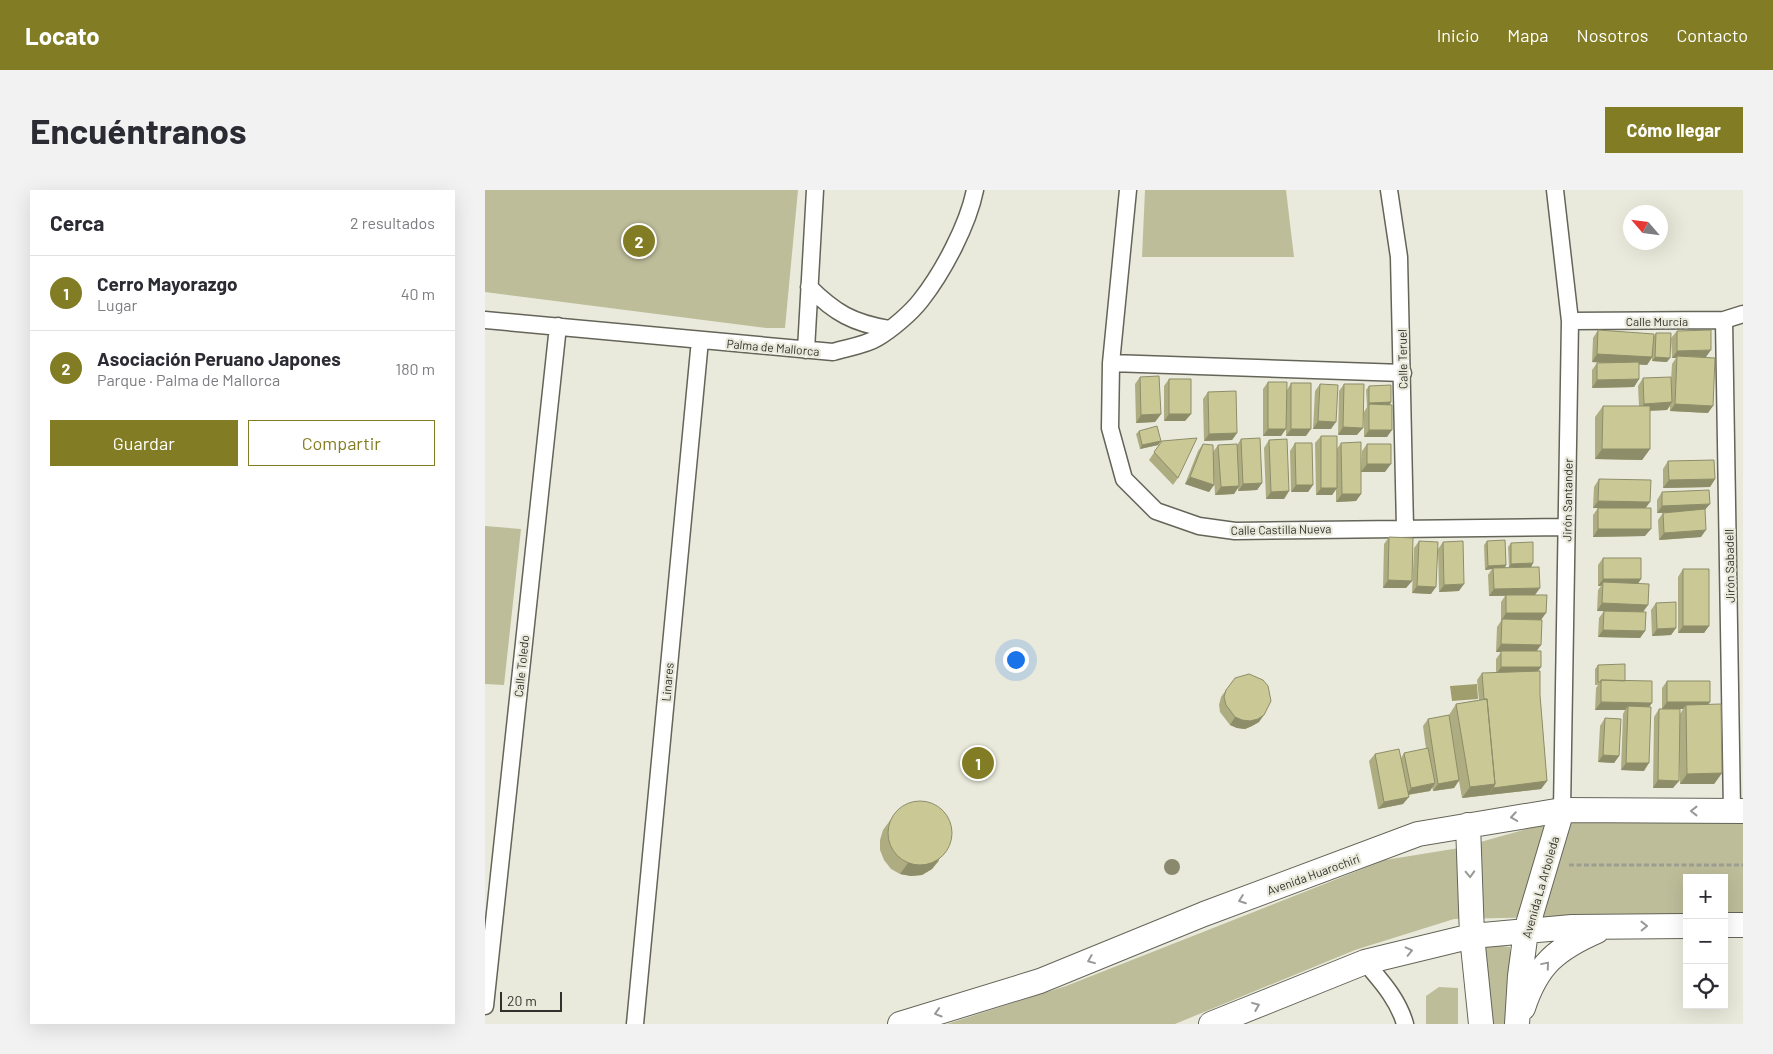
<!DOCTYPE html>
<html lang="es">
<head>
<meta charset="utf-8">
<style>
	body { margin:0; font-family:Barlow,sans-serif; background:#f2f2f3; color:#2b2b33 }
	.controls { position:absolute; right:15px; bottom:15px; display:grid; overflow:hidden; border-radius:0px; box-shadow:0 5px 20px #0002 }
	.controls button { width:45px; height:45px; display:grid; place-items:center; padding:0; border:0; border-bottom:1px solid #e1e1e2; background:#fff; color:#2b2b33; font:25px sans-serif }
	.compass { position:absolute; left:1138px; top:15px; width:45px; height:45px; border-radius:50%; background:#fff; box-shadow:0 5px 20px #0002; rotate:298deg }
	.scale { position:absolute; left:15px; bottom:12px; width:62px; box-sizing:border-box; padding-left:5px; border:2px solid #32322c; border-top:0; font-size:14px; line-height:18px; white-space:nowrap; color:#32322c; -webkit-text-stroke:4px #eaeadc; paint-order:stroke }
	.you { position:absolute; left:530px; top:469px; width:18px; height:18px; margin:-12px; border:4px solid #fff; border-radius:50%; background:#1a73e8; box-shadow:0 0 0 8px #1a73e833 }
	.badge { display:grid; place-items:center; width:32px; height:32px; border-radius:50%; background:#827d24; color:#fff; font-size:16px; font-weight:700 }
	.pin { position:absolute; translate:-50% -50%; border:2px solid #fff; box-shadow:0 1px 5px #0006 }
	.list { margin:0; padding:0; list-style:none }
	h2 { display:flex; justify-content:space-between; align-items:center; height:65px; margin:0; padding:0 20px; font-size:21px }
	h2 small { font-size:16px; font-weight:400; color:#7c7c81 }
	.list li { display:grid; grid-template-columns:32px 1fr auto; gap:15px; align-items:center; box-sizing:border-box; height:75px; padding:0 20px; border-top:1px solid #e1e1e2 }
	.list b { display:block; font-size:19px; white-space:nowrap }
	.list p { margin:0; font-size:16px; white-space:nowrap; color:#7c7c81 }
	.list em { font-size:16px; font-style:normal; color:#7c7c81 }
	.actions { display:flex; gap:10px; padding:15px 20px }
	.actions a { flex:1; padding:11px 0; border:1px solid #827d24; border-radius:0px; text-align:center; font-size:18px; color:#827d24 }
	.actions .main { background:#827d24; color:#fff }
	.icon { flex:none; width:28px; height:28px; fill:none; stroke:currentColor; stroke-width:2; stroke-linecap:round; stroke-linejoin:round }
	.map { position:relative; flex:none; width:1258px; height:834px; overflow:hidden; border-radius:0px }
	header { display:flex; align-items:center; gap:30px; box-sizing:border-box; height:70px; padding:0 25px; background:#827d24; color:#fff }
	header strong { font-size:24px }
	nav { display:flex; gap:28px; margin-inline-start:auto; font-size:18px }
	.intro { display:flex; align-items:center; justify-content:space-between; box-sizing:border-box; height:120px; padding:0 30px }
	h1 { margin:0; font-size:35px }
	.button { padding:12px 22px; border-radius:0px; background:#827d24; color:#fff; font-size:18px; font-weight:700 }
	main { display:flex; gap:30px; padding:0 30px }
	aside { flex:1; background:#fff; border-radius:0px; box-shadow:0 5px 20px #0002 }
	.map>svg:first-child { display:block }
</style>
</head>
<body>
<header>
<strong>Locato</strong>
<nav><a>Inicio</a><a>Mapa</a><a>Nosotros</a><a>Contacto</a></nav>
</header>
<div class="intro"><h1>Encuéntranos</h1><a class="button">Cómo llegar</a></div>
<main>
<aside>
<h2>Cerca<small>2 resultados</small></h2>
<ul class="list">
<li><span class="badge">1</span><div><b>Cerro Mayorazgo</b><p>Lugar</p></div><em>40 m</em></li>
<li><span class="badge">2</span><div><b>Asociación Peruano Japones</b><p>Parque · Palma de Mallorca</p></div><em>180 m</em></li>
</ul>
<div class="actions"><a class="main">Guardar</a><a>Compartir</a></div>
</aside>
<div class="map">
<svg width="1258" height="834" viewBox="0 0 1258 834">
	<rect width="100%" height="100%" fill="#eaeadc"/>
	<path fill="#bebd9a" d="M 0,0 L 313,0 L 300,138 L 281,138 L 0,102 Z
		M 660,0 L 801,0 L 809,67 L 657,67 Z
		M 0,336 L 36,339 L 19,495 L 0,494 Z
		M 1168,629 L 1258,629 L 1258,723 L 1239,723 L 1239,688 L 1202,688 L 1202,724 L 969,729 L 870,760 L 690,834 L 462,834 L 581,796 L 900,670 L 974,658 L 1060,634 Z
		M 999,754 L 1025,757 L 1025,834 L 1007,834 Z
		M 954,797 L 973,798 L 973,834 L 941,834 L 941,806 Z"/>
	<path fill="#a09e6d" d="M 992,494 L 993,509 L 967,511 L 965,496 Z"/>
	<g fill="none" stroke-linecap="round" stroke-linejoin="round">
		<defs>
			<path id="street" d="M 643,0 L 626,173 L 625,238 L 639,289 L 671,321 L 714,336 L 750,341 L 1081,337
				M 904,0 L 914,67 L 920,338
				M 1070,0 L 1085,131 L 1077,620
				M 324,97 C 350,123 368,133 404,139
				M 0,130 L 348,162 C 361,158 381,155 392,148 C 406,140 426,123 436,110 C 458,82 483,35 490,0
				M 1239,130 L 1247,621
				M 1085,131 L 1239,130 L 1258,124
				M 321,160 L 330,0
				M 626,173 L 918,183
				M 880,772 C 896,791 913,809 920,834
				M 0,816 L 73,136
				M 150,834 L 215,150"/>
			<path id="secondary" d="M 983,635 L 987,746 L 996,834
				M 1239,735 L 1258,735
				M 1038,818 C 1052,775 1071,759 1112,741
				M 415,834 L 555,791 L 719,724 L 933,644 L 1077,620 L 1258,621
				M 726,834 L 880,772 L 987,746 L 1087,737 L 1202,736
				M 1032,834 L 1035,786 L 1041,741 L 1077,620"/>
		</defs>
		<use href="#street" stroke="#646458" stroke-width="19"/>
		<use href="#secondary" stroke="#646458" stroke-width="26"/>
		<path stroke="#9d9d92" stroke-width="3" stroke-dasharray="5 2.5" stroke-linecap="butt" d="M 1084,675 L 1258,675"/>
		<use href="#street" stroke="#fff" stroke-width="16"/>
		<use href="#secondary" stroke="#fff" stroke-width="24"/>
	</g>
	<circle fill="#8a896d" cx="687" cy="677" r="8"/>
	<path fill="#aead81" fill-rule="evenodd" d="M 1113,140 L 1169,146 L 1171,143 L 1182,172 L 1167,171 L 1167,168 L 1162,175 L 1154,174 L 1154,189 L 1149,197 L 1107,198 L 1107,180 L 1112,173 L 1120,173 L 1107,172 L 1108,148 Z
		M 1192,141 L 1221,167 L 1223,223 L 1185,221 L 1185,216 L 1182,220 L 1165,221 L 1165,259 L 1157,270 L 1110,269 L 1110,227 L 1118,216 L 1154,216 L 1153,196 L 1158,188 L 1186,191 L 1187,174 L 1191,168 L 1187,168 L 1186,148 Z
		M 655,187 L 676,224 L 670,232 L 651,233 L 650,194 Z
		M 684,189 L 706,224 L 700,231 L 679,231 L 679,196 Z
		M 783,192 L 802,200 L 806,193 L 821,246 L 801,246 L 801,218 L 796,246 L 778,246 L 778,199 Z
		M 835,194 L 846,239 L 828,239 L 830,201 Z
		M 859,194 L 872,245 L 853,245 L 854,201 Z
		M 884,196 L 906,212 L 905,215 L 902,247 L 879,247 L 879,222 L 882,217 L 881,200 Z
		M 723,202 L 752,243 L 747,250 L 719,251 L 718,209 Z
		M 654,241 L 676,251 L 673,255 L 655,259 L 651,244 Z
		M 836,246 L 852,259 L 856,253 L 876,304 L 871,311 L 851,312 L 851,299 L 847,305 L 831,305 L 830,253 Z
		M 756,249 L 777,293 L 772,300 L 753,301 L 753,298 L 749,304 L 730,305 L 728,269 L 729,295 L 724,302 L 700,294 L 713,261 L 718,254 L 728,262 L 733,255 L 752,255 Z
		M 784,250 L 804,301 L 799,309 L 781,309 L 779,258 Z
		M 677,251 L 693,288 L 688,295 L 664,270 Z
		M 810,253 L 828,295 L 823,302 L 806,302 L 805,261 Z
		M 882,254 L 900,282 L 876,282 L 877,261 Z
		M 1183,271 L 1230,289 L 1225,297 L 1178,298 L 1178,279 Z
		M 1114,289 L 1161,318 L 1160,346 L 1108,347 L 1108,325 L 1113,318 L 1108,318 L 1109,297 Z
		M 1177,302 L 1220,320 L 1216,347 L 1174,350 L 1173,330 L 1178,323 L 1172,323 L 1172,310 Z
		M 904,347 L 927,391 L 921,398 L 898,398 L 899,354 Z
		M 934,351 L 946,404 L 927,403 L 929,358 Z
		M 1002,351 L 1021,375 L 1020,378 L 1050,405 L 1056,430 L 1056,455 L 1051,461 L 1056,477 L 1053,481 L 1062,591 L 1056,599 L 977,608 L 974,591 L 969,598 L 948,601 L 947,597 L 945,601 L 923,605 L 918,614 L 893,619 L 884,571 L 890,564 L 916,568 L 919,563 L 941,559 L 938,536 L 943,529 L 964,525 L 971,514 L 994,510 L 992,490 L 997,483 L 1011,483 L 1011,469 L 1016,462 L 1011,462 L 1012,437 L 1016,431 L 1016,412 L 1020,406 L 1004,406 L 1003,385 L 1007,379 L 1000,380 L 999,355 Z
		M 958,352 L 974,401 L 954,402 L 953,359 Z
		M 1026,353 L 1048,373 L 1046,377 L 1024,377 L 1023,357 Z
		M 1118,368 L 1156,389 L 1153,394 L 1158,422 L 1160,441 L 1155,448 L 1113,447 L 1114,428 L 1119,421 L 1128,421 L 1112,421 L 1113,400 L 1116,396 L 1113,396 L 1113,375 Z
		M 1198,379 L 1224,436 L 1219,443 L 1193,443 L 1193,387 Z
		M 1171,413 L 1191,438 L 1186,445 L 1167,446 L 1166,420 Z
		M 1113,475 L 1140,491 L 1164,517 L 1159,581 L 1136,580 L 1138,524 L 1140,520 L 1110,520 L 1111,498 L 1113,495 L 1110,495 L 1110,479 Z
		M 1182,491 L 1223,514 L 1237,583 L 1229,594 L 1195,594 L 1194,556 L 1188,598 L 1168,598 L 1169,527 L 1174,519 L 1177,519 L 1177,498 ZM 1195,519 L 1198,519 L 1195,524 Z
		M 741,500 L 774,532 L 767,536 L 760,539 L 752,538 L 745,535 L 735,522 L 734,515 L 736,507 Z
		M 1120,528 L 1134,566 L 1129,573 L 1113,572 L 1115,536 Z
		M 412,621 L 454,671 L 447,679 L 437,685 L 426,686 L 415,684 L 406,679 L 399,670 L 395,660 L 395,650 L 398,640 Z"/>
	<path fill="#8d8d69" d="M 1226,160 L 1221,167 L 1192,166 L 1191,168 L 1187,168 L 1192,161 Z
		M 1112,164 L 1167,167 L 1162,175 L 1107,172 Z
		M 1170,167 L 1185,168 L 1182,172 L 1167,171 Z
		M 1154,189 L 1149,197 L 1107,198 L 1112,190 Z
		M 906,212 L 904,216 L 884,214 L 882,217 L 884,213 Z
		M 1187,212 L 1182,220 L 1154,221 L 1159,214 Z
		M 1190,214 L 1228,216 L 1223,223 L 1185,221 Z
		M 676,224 L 670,232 L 651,233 L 656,225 Z
		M 684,224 L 706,224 L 700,231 L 679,231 Z
		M 833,231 L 851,232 L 846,239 L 828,239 Z
		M 858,237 L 878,238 L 872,245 L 853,245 Z
		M 783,239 L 801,239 L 796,246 L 778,246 Z
		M 806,239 L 826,239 L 821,246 L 801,246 Z
		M 884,240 L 907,240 L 902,247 L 879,247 Z
		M 752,243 L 747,250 L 719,251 L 724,244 Z
		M 676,251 L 673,255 L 655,259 L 657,255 Z
		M 1117,259 L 1165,259 L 1157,270 L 1110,269 Z
		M 882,274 L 906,274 L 900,282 L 876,282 Z
		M 705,287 L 729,295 L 724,302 L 700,294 Z
		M 1230,289 L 1225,297 L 1178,298 L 1184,290 Z
		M 777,293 L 772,300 L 753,301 L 758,294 Z
		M 811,295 L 828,295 L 823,302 L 806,302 Z
		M 754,296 L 749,304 L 730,305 L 736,297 Z
		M 836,298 L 852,298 L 847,305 L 831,305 Z
		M 804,301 L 799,309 L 781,309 L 786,302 Z
		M 857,304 L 876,304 L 871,311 L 851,312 Z
		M 1113,311 L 1165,312 L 1160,319 L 1108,318 Z
		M 1225,314 L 1219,321 L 1172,323 L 1177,316 Z
		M 1113,339 L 1166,339 L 1160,346 L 1108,347 Z
		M 1221,340 L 1216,347 L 1174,350 L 1179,343 Z
		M 1048,373 L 1046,377 L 1024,377 L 1026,374 Z
		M 1021,375 L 1019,379 L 1008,378 L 1007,379 L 1000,380 L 1003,376 Z
		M 1118,389 L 1156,389 L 1151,396 L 1118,392 L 1116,396 L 1113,396 Z
		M 903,390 L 927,391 L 921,398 L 898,398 Z
		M 979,394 L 974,401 L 954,402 L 959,395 Z
		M 932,396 L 951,397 L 946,404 L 927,403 Z
		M 1055,398 L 1050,405 L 1004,406 L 1009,399 Z
		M 1117,413 L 1163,415 L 1158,422 L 1112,421 Z
		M 1021,423 L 1061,423 L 1056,430 L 1017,429 L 1016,431 Z
		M 1198,436 L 1224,436 L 1219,443 L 1193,443 Z
		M 1191,438 L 1186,445 L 1167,446 L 1172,439 Z
		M 1118,440 L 1160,441 L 1155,448 L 1113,447 Z
		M 1016,454 L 1056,455 L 1051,462 L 1011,462 Z
		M 1016,477 L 1056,477 L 1051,484 L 1011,484 Z
		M 1116,512 L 1167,513 L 1162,520 L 1143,516 L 1140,520 L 1110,520 Z
		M 1182,512 L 1225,512 L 1220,519 L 1201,515 L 1198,519 L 1177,519 Z
		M 779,525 L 774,532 L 767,536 L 760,539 L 752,538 L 745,535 L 750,527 Z
		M 1118,565 L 1134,566 L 1129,573 L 1113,572 Z
		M 1141,573 L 1164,573 L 1159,581 L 1136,580 Z
		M 1237,583 L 1229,594 L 1195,594 L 1202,584 Z
		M 974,590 L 969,598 L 948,601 L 953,594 Z
		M 1173,590 L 1194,591 L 1188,598 L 1168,598 Z
		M 1062,591 L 1056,599 L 1003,605 L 1008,598 Z
		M 950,593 L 945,601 L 921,605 L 926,598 Z
		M 1010,594 L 1003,605 L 977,608 L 985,597 Z
		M 924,607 L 918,614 L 893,619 L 899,612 Z
		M 461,660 L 447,679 L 437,685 L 426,686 L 415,684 L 423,673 Z"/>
	<path fill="#cac996" stroke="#8d8d69" d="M 1113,140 L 1169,144 L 1167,167 L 1112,164 Z
		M 1226,140 L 1226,160 L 1192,161 L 1192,141 Z
		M 1171,143 L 1186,143 L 1185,168 L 1170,167 Z
		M 1192,166 L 1230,168 L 1228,216 L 1190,214 Z
		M 1154,172 L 1154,189 L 1112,190 L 1112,173 Z
		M 674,186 L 676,224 L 656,225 L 655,187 Z
		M 1186,187 L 1187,212 L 1159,214 L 1158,188 Z
		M 684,189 L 706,189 L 706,224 L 684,224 Z
		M 783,192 L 802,192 L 801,239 L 783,239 Z
		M 806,193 L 826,193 L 826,239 L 806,239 Z
		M 835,194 L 853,195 L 851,232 L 833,231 Z
		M 859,194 L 879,194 L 878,238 L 858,237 Z
		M 906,195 L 906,212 L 884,213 L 884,196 Z
		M 751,201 L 752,243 L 724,244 L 723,202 Z
		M 884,214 L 907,215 L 907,240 L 884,240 Z
		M 1118,216 L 1165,216 L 1165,259 L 1117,259 Z
		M 672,236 L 676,251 L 657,255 L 654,241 Z
		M 836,246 L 852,246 L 852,298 L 836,298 Z
		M 712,248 L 693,288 L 669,262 L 677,251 Z
		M 775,248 L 777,293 L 758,294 L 756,249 Z
		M 802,249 L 804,301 L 786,302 L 784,250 Z
		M 876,252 L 876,304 L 857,304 L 856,253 Z
		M 810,253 L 827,253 L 828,295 L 811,295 Z
		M 718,254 L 728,255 L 729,295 L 705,287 Z
		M 752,254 L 754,296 L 736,297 L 733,255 Z
		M 882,254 L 906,254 L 906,274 L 882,274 Z
		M 1229,270 L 1230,289 L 1184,290 L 1183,271 Z
		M 1114,289 L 1166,290 L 1165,312 L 1113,311 Z
		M 1224,300 L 1225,314 L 1177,316 L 1177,302 Z
		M 1113,318 L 1166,318 L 1166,339 L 1113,339 Z
		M 1220,319 L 1221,340 L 1179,343 L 1178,323 Z
		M 904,347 L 928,348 L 927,391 L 903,390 Z
		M 1020,350 L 1021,375 L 1003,376 L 1002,351 Z
		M 934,351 L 953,352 L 951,397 L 932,396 Z
		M 978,351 L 979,394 L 959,395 L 958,352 Z
		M 1048,352 L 1048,373 L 1026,374 L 1026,353 Z
		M 1118,368 L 1156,368 L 1156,389 L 1118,389 Z
		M 1054,377 L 1055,398 L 1009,399 L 1008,378 Z
		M 1198,379 L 1224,379 L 1224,436 L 1198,436 Z
		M 1118,392 L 1164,394 L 1163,415 L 1117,413 Z
		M 1021,405 L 1062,405 L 1061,423 L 1021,423 Z
		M 1191,412 L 1191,438 L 1172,439 L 1171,413 Z
		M 1119,421 L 1161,422 L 1160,441 L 1118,440 Z
		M 1017,429 L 1057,430 L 1056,455 L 1016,454 Z
		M 1016,461 L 1056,461 L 1056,477 L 1016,477 Z
		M 1140,474 L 1140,491 L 1116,490 L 1116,492 L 1113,492 L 1113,475 Z
		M 1055,481 L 1055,505 L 1062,591 L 1008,598 L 1010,594 L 1002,509 L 999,509 L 997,483 Z
		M 764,484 L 778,490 L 783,496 L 786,511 L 779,525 L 773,529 L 765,531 L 757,530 L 750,527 L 741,515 L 739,507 L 741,500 L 750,488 Z
		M 1116,490 L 1167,491 L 1167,513 L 1116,512 Z
		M 1182,491 L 1225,491 L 1225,512 L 1182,512 Z
		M 1002,509 L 1010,594 L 985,597 L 971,514 Z
		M 1236,514 L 1237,583 L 1202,584 L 1201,515 Z
		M 1143,516 L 1166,517 L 1164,573 L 1141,573 Z
		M 1174,519 L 1195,519 L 1194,591 L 1173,590 Z
		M 964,525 L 974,590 L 953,594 L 943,529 Z
		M 1120,528 L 1136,529 L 1134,566 L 1118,565 Z
		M 943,558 L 950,593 L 926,598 L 919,563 Z
		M 914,559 L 924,607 L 899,612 L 890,564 Z
		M403 643a32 32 0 1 1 64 0a32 32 0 1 1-64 0Z"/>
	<defs><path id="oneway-chevron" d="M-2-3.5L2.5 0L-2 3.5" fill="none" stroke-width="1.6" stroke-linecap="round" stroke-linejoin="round" transform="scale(1.25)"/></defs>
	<g stroke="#989896">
		<use href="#oneway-chevron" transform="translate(1209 621) rotate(-180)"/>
		<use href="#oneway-chevron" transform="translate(1029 627) rotate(171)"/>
		<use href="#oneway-chevron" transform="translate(985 684) rotate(88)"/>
		<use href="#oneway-chevron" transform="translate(757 710) rotate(160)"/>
		<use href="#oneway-chevron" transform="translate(1159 736) rotate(-1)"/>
		<use href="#oneway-chevron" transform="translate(924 761) rotate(-13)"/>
		<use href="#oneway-chevron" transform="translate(606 770) rotate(158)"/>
		<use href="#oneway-chevron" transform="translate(1061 775) rotate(-50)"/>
		<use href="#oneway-chevron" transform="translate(771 816) rotate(-22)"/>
		<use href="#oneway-chevron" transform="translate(453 823) rotate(163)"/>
	</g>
	<g text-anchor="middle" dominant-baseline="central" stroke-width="4.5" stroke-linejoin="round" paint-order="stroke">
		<g font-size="12" fill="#32322c" stroke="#eaeadc">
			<text x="1172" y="131">Calle Murcia</text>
			<text transform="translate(288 157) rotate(5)">Palma de Mallorca</text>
			<text transform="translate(917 169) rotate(-91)">Calle Teruel</text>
			<text transform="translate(1082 310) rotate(-89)">Jirón Santander</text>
			<text transform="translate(796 339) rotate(-1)">Calle Castilla Nueva</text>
			<text transform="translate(1244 376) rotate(-91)">Jirón Sabadell</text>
			<text transform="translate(36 476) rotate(-84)">Calle Toledo</text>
			<text transform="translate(182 492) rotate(-85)">Linares</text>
			<text transform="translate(828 684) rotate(-20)">Avenida Huarochirí</text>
			<text transform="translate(1055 697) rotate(-74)">Avenida La Arboleda</text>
		</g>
	</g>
</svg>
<div class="controls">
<button>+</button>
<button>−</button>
<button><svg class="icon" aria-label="locate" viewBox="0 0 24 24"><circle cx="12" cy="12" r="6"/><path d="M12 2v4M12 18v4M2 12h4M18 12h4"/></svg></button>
</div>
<svg class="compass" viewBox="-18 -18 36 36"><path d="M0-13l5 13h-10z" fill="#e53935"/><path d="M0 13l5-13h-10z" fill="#7c7c81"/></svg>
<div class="scale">20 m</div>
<div class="you"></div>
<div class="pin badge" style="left:493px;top:573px">1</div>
<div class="pin badge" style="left:154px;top:51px">2</div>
</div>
</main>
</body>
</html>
